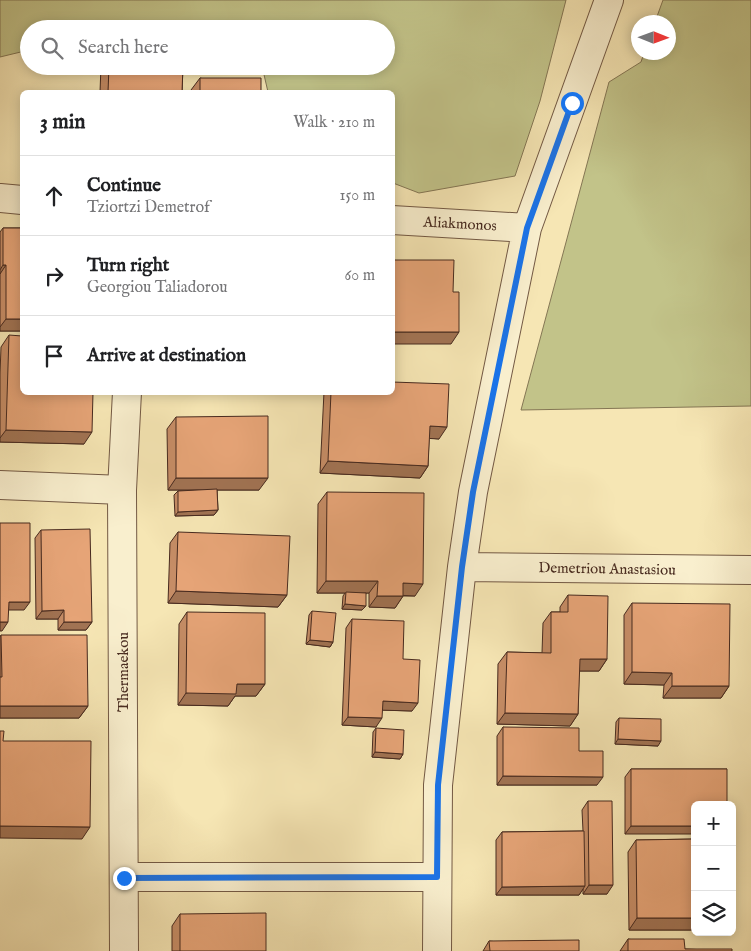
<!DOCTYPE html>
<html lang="en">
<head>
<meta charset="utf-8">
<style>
	body { margin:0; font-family:"IM FELL English",serif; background:#f2f2f2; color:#202124 }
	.controls { position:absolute; right:15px; bottom:15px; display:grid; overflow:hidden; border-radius:8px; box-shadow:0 2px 12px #0003 }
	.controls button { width:45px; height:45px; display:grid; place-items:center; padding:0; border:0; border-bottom:1px solid #e0e0e0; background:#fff; color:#202124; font:25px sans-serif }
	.compass { position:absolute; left:631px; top:15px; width:45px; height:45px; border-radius:50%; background:#fff; box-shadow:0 2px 12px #0003; rotate:91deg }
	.stop { position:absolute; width:15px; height:15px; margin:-11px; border:4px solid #1a73e8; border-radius:50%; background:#fff }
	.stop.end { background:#1a73e8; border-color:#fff; box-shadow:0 1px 5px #0008 }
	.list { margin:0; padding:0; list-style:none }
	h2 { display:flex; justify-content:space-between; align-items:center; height:65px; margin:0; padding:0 20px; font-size:21px }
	h2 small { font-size:16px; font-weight:400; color:#757577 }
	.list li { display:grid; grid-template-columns:32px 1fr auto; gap:15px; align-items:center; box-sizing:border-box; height:80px; padding:0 20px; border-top:1px solid #e0e0e0 }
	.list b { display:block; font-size:19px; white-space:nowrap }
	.list p { margin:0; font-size:16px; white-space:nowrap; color:#757577 }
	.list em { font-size:16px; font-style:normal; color:#757577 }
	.icon { flex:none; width:28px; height:28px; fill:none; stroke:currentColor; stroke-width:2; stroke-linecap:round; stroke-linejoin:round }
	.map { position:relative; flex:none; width:751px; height:951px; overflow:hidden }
	.search { position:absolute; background:#fff; box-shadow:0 2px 12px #0003; left:20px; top:20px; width:375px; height:55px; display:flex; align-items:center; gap:12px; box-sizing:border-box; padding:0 18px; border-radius:28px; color:#757577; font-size:19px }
	.panel { position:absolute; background:#fff; box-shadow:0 2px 12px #0003; left:20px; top:90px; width:375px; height:305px; border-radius:8px }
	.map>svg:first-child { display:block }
</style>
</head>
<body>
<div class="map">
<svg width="751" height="951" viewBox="0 0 751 951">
	<rect width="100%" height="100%" fill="#f6e6b4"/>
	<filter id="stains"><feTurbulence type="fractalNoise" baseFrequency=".004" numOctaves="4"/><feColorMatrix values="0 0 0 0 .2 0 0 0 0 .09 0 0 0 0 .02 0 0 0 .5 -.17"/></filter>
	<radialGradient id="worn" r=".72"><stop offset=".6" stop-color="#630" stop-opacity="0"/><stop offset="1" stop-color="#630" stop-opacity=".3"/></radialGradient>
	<path fill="#c2c389" stroke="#847654" d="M 0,0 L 566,0 L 540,101 L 515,176 L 419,193 L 393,183 L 392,92 L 268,92 L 262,66 L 386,66 L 386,29 L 29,29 L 29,50 L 0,57 Z
		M 663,0 L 751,0 L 751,406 L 521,410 L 609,82 L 641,62 L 644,53 L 668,52 L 668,22 L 655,22 Z"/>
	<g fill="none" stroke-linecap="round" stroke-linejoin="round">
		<defs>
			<path id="street" d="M 0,198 L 22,200
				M 392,220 L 527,228
				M 0,485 L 122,490
				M 462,567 L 751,570
				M 124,877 L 437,877
				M 124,951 L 122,490 L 127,392
				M 437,951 L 438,785 L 462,567 L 473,492 L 527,228 L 609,0"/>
		</defs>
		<use href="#street" stroke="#735944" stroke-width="30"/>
		<use href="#street" stroke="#f9efce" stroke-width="28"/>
	</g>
	<path fill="#c68d66" stroke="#472a1f" d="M 101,66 L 183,66 L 182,92 L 100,92 Z
		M 200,78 L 261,92 L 191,92 L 191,90 Z
		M 3,228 L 22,228 L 22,331 L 0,331 L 0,232 Z
		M 9,335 L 84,444 L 0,442 L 0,374 L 1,347 Z
		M 324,392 L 392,392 L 439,439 L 429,438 L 428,466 L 420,478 L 320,473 Z
		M 176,417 L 259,490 L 217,490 L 218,510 L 214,515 L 175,516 L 174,495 L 178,491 L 194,490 L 168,490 L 167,429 Z
		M 327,492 L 415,596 L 403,596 L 395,608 L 369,607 L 369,593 L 366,593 L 362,610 L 342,609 L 343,596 L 345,593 L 317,593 L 318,504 Z
		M 41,530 L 92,622 L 86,630 L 58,630 L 58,619 L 36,619 L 35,538 Z
		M 178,532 L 287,595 L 278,607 L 168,603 L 170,543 Z
		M 568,595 L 607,659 L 599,671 L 579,671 L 578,714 L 570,726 L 497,724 L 498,664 L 507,652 L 542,653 L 543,623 L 551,612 L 560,612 L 560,607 Z
		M 632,603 L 729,686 L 721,698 L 663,698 L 664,685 L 624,684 L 624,615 Z
		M 312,611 L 333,642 L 330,647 L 306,644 L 309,615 Z
		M 187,612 L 265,684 L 256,696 L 235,696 L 228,706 L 178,705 L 179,624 Z
		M 352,619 L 403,659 L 412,711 L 382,710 L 376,727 L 342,725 L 346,628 Z
		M 1,635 L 88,706 L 79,718 L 0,718 L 0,637 Z
		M 619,718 L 658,746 L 615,744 L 616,722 Z
		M 503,727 L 579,751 L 597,785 L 497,785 L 497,736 Z
		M 376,728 L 403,754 L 400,759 L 372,757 L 373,732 Z
		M 631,769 L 727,769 L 625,834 L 625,777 Z
		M 588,801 L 607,894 L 583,894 L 583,889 L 579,895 L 496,895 L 496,840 L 502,832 L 583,831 L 582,810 Z
		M 695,839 L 695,930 L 629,930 L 628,852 L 636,840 Z
		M 180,914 L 266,951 L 172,951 L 172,926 Z
		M 628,939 L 685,949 L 732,951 L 620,951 Z
		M 489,941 L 579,951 L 483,951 Z"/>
	<path fill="#a17353" stroke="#472a1f" d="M 3,265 L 6,265 L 0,274 L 0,270 Z
		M 6,319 L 22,319 L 22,331 L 0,331 L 0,327 Z
		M 392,332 L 459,332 L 451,344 L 392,344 Z
		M 430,426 L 447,427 L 439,439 L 422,438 Z
		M 6,430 L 92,432 L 84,444 L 0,442 L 0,438 Z
		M 328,461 L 428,466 L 420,478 L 320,473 Z
		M 176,478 L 268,478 L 259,490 L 168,490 Z
		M 218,510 L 214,515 L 175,516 L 178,512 Z
		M 326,581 L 378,581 L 369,593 L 317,593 Z
		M 403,583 L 423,584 L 415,596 L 395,595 Z
		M 176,591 L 287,595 L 278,607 L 168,603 Z
		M 377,596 L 403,596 L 395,608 L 369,607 Z
		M 9,602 L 30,602 L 24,610 L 3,610 Z
		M 345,604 L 366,606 L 362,610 L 342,609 Z
		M 64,610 L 58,619 L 36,619 L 42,611 Z
		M 0,622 L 8,622 L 2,631 L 0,631 Z
		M 64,622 L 92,622 L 86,630 L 58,630 Z
		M 310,640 L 333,642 L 330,647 L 306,644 Z
		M 580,659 L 607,659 L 599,671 L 571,671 Z
		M 632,672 L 672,673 L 664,685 L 624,684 Z
		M 237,684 L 265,684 L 256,696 L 235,696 L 228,706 L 178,705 L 186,693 Z
		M 672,686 L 729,686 L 721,698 L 663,698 Z
		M 383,701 L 418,703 L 412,711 L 377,710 Z
		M 0,706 L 88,706 L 79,718 L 0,718 Z
		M 505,713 L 578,714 L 570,726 L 497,724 Z
		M 348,717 L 382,718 L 376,727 L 342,725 Z
		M 618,739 L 661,741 L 658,746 L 615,744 Z
		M 375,752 L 403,754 L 400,759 L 372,757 Z
		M 503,776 L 603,777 L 597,785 L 497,785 Z
		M 0,826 L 90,827 L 82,839 L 0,838 Z
		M 631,826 L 695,826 L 695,834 L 625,834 Z
		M 589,885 L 613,885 L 607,894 L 583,894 Z
		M 585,886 L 579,895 L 496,895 L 502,887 Z
		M 637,918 L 695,918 L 695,930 L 629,930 Z"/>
	<path fill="#e6a477" stroke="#472a1f" d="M 111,27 L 151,29 L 111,29 Z
		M 109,66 L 183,66 L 182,92 L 108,92 Z
		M 200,78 L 261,78 L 261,92 L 200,92 Z
		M 3,228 L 22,228 L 22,319 L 6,319 L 6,265 L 3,265 Z
		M 392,260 L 454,260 L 453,292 L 459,292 L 459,332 L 392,332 Z
		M 9,335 L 22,336 L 22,392 L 93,392 L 92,432 L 6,430 Z
		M 392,382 L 449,384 L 447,427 L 430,426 L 428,466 L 328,461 L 331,392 L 392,392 Z
		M 268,416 L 268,478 L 176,478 L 176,417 Z
		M 217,489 L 218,510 L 178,512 L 178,491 Z
		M 327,492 L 424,493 L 423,584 L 403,583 L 403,596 L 377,596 L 378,581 L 326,581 Z
		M 0,523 L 30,523 L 30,602 L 9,602 L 8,622 L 0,622 Z
		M 90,529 L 92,622 L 64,622 L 64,610 L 42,611 L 41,530 Z
		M 178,532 L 290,536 L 287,595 L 176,591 Z
		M 346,592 L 366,593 L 366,606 L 345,604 Z
		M 568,595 L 608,596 L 607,659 L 580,659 L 578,714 L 505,713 L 507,652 L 551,653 L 551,612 L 568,612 Z
		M 632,603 L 730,604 L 729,686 L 672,686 L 672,673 L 632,672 Z
		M 312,611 L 336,613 L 333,642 L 310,640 Z
		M 187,612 L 265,613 L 265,684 L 237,684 L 236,694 L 186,693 Z
		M 352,619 L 404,621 L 403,659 L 420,660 L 418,703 L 383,701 L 382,718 L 348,717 Z
		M 1,635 L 87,635 L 88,706 L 0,706 L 0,677 L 2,677 Z
		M 619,718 L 661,719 L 661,741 L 618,739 Z
		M 503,727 L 579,728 L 579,751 L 603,751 L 603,777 L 503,776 Z
		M 376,728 L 404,730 L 403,754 L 375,752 Z
		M 0,731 L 4,731 L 3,741 L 91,741 L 90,827 L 0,826 Z
		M 631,769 L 727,769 L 727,805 L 695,805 L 695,826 L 631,826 Z
		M 588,801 L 612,801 L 613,885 L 589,885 Z
		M 584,831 L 585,886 L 502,887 L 502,832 Z
		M 733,838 L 735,917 L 732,917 L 732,839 Z
		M 695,839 L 695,918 L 637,918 L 636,840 Z
		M 266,913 L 266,951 L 180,951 L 180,914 Z
		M 628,939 L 684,939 L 685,949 L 732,949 L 732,951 L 628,951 Z
		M 579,940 L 579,951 L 490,951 L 489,941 Z"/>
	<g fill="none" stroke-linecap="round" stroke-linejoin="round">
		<path stroke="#1a73e8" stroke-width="6" d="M 124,878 L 437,877 L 438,785 L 462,567 L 473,492 L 527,228 L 572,103"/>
	</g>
	<g text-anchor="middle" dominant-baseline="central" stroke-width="5" stroke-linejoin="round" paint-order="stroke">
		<g font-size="15" fill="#472a1f" stroke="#f9efce">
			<text transform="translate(460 224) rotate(3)">Aliakmonos</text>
			<text transform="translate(607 569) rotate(1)">Demetriou Anastasiou</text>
			<text transform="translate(123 672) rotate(-90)">Thermaekou</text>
		</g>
	</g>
	<rect width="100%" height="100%" filter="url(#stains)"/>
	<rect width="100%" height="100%" fill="url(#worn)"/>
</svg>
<div class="controls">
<button>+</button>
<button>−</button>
<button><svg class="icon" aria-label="layers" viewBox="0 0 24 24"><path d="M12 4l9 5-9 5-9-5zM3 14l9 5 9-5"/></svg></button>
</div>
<svg class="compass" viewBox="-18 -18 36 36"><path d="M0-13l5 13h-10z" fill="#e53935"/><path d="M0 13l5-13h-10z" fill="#757577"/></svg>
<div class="stop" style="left:572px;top:103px"></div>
<div class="stop end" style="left:124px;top:878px"></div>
<div class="search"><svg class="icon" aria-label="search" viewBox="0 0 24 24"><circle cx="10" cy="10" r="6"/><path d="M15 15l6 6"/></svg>Search here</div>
<section class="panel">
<h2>3 min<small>Walk · 210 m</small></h2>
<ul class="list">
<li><svg class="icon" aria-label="ahead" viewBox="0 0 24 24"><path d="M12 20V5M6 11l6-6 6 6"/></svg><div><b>Continue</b><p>Tziortzi Demetrof</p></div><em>150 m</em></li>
<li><svg class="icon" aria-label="right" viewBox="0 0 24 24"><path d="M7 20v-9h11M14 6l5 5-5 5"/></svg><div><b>Turn right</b><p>Georgiou Taliadorou</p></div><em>60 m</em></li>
<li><svg class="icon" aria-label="arrive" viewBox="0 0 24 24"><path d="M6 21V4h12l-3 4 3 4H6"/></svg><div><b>Arrive at destination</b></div></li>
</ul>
</section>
</div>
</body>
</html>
